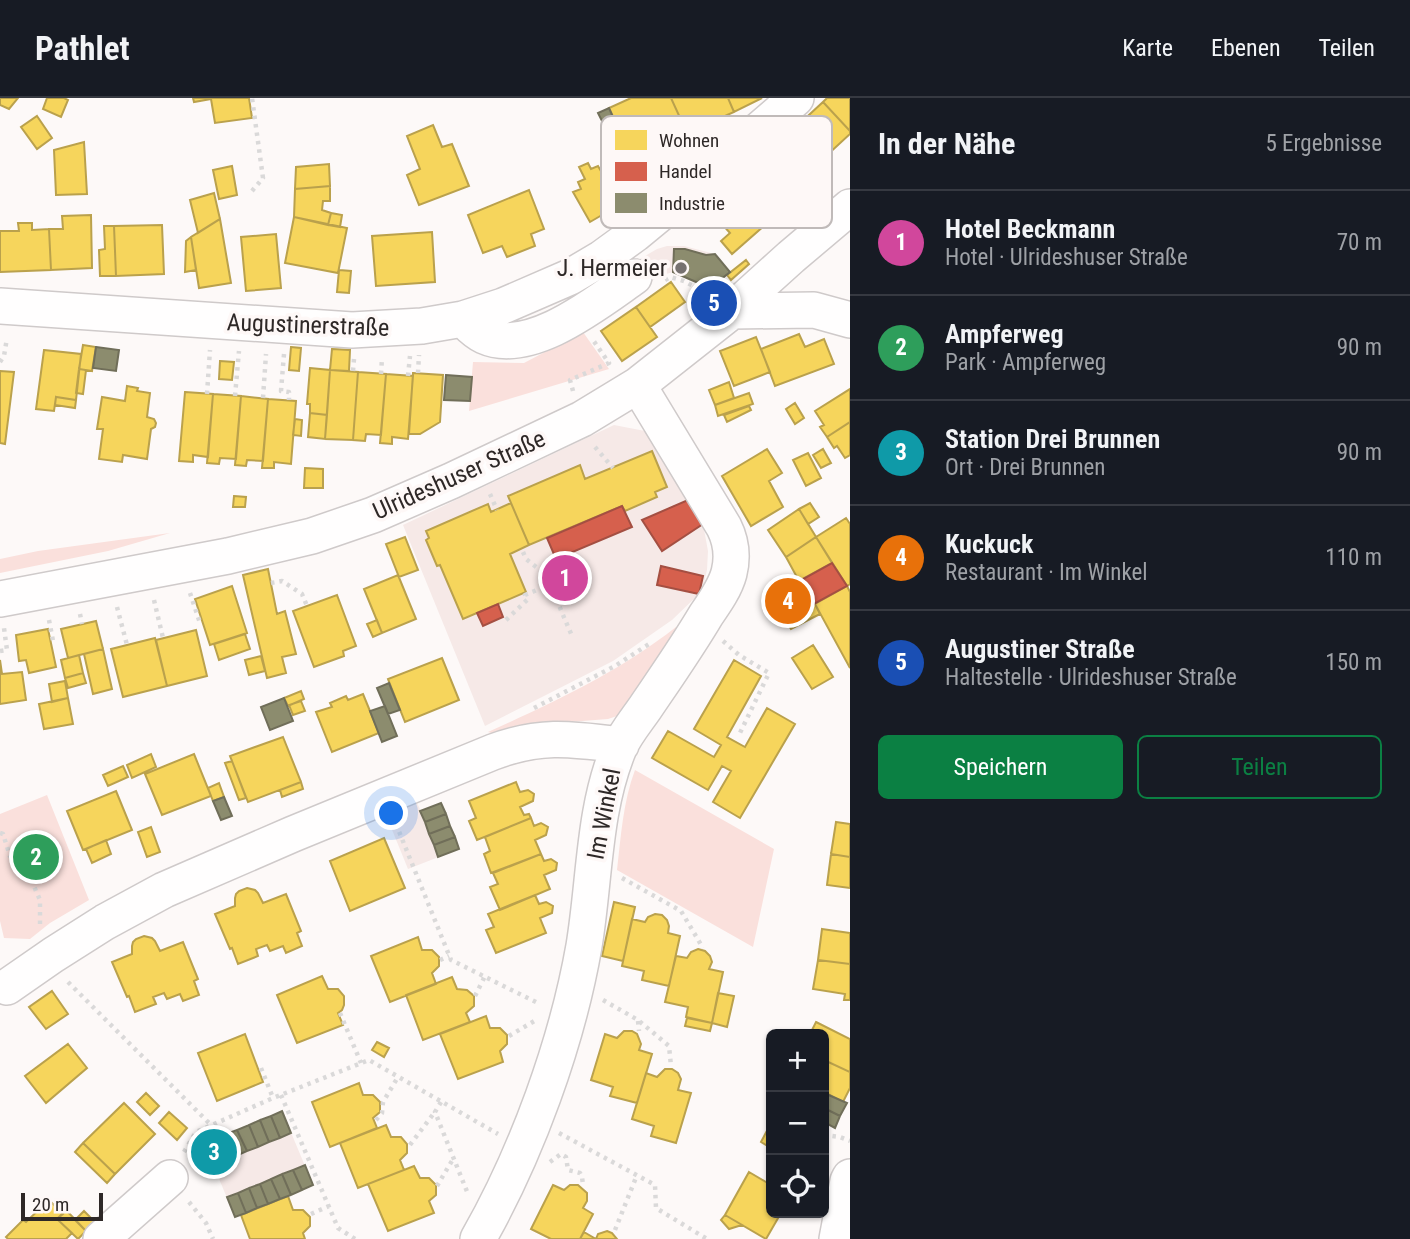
<!DOCTYPE html>
<html lang="de">
<head>
<meta charset="utf-8">
<style>
	body { margin:0; font-family:"Roboto Condensed",sans-serif; background:#20242c; color:#f1f3f6 }
	.controls { position:absolute; right:21px; bottom:21px; display:grid; overflow:hidden; border-radius:10px; box-shadow:0 2px 5px #0004 }
	.controls button { width:63px; height:63px; display:grid; place-items:center; padding:0; border:0; border-bottom:2px solid #363941; background:#171b24; color:#f1f3f6; font:35px sans-serif }
	.scale { position:absolute; left:21px; bottom:18px; width:82px; box-sizing:border-box; padding-left:7px; border:4px solid #2e2827; border-top:0; font-size:19px; line-height:24px; white-space:nowrap; color:#2e2827; -webkit-text-stroke:5px #fef8f7; paint-order:stroke }
	.you { position:absolute; left:392px; top:716px; width:24px; height:24px; margin:-18px; border:5px solid #fff; border-radius:50%; background:#1a73e8; box-shadow:0 0 0 10px #1a73e833 }
	.badge { display:grid; place-items:center; width:46px; height:46px; border-radius:50%; background:#0b8043; color:#fff; font-size:23px; font-weight:700 }
	.pin { position:absolute; translate:-50% -50%; border:4px solid #fff; box-shadow:0 2px 7px #0006 }
	.list { margin:0; padding:0; list-style:none }
	h2 { display:flex; justify-content:space-between; align-items:center; height:91px; margin:0; padding:0 28px; font-size:30px }
	h2 small { font-size:23px; font-weight:400; color:#9ea1a6 }
	.list li { display:grid; grid-template-columns:46px 1fr auto; gap:21px; align-items:center; box-sizing:border-box; height:105px; padding:0 28px; border-top:2px solid #363941 }
	.list b { display:block; font-size:26px; white-space:nowrap }
	.list p { margin:0; font-size:23px; white-space:nowrap; color:#9ea1a6 }
	.list em { font-size:23px; font-style:normal; color:#9ea1a6 }
	.actions { display:flex; gap:14px; padding:21px 28px }
	.actions a { flex:1; padding:16px 0; border:2px solid #0b8043; border-radius:10px; text-align:center; font-size:24px; color:#0b8043 }
	.actions .main { background:#0b8043; color:#fff }
	.icon { flex:none; width:38px; height:38px; fill:none; stroke:currentColor; stroke-width:2; stroke-linecap:round; stroke-linejoin:round }
	.map { position:relative; flex:none; width:850px; height:1141px; overflow:hidden }
	header { display:flex; align-items:center; gap:42px; box-sizing:border-box; height:98px; padding:0 35px; background:#171b24; border-bottom:2px solid #363941 }
	header strong { font-size:33px }
	nav { display:flex; gap:38px; margin-inline-start:auto; font-size:24px }
	main { display:flex }
	aside { flex:1; background:#171b24 }
	.map>svg:first-child { display:block }
</style>
</head>
<body>
<header>
<strong>Pathlet</strong>
<nav><a>Karte</a><a>Ebenen</a><a>Teilen</a></nav>
</header>
<main>
<div class="map">
<svg width="850" height="1141" viewBox="0 0 850 1141">
	<rect width="100%" height="100%" fill="#fdf9f8"/>
	<path fill="#f6e9e7" d="M 667,148 L 684,148 L 715,156 L 730,174 L 710,190 L 673,174 L 666,176 L 647,185 L 633,165 L 657,151 Z
		M 614,327 L 645,333 L 703,426 L 708,453 L 707,472 L 703,488 L 699,496 L 672,522 L 613,563 L 485,628 L 403,427 Z
		M 417,705 L 421,713 L 441,705 L 459,751 L 408,771 L 386,717 Z
		M 282,1013 L 313,1087 L 235,1119 L 204,1045 Z"/>
	<path fill="#fae0dc" d="M 583,234 L 609,271 L 469,313 L 473,264 L 524,265 Z
		M 170,435 L 108,453 L 0,475 L 0,461 L 38,453 Z
		M 676,529 L 680,533 L 626,612 L 617,618 L 608,621 L 557,625 L 498,637 L 488,634 C 554,604 619,574 676,529 Z
		M 635,672 L 774,751 L 753,849 L 617,772 C 621,738 623,704 635,672 Z
		M 47,697 L 89,802 L 50,825 L 30,841 L 4,840 L 0,823 L 0,716 Z"/>
	<path fill="#f6d55c" stroke="#baa14c" stroke-width="2" d="M 0,0 L 18,0 L 9,11 L 0,7 Z
		M 47,0 L 64,0 L 68,2 L 61,19 L 43,11 Z
		M 193,0 L 249,0 L 252,20 L 215,25 L 211,1 L 194,4 Z
		M 631,0 L 671,0 L 687,35 L 632,60 L 609,10 Z
		M 671,0 L 728,0 L 734,14 L 687,35 Z
		M 728,0 L 762,0 L 734,14 Z
		M 827,0 L 850,0 L 850,33 L 823,4 Z
		M 823,4 L 850,33 L 850,36 L 812,71 L 784,40 Z
		M 37,18 L 52,40 L 37,51 L 21,29 Z
		M 433,27 L 442,49 L 452,46 L 469,88 L 419,107 L 407,77 L 420,71 L 407,38 Z
		M 84,44 L 87,96 L 56,97 L 54,52 Z
		M 588,65 L 591,71 L 598,68 L 602,75 L 621,65 L 628,75 L 634,73 L 645,92 L 590,124 L 573,94 L 581,91 L 578,84 L 585,81 L 579,69 Z
		M 329,66 L 330,88 L 295,91 L 296,69 Z
		M 232,68 L 237,97 L 219,101 L 213,72 Z
		M 330,88 L 330,103 L 323,103 L 322,112 L 331,115 L 328,127 L 294,119 L 295,91 Z
		M 730,88 L 765,127 L 732,156 L 721,143 L 730,135 L 707,109 Z
		M 529,92 L 544,131 L 531,136 L 535,148 L 507,159 L 502,148 L 483,155 L 468,117 Z
		M 214,95 L 220,121 L 198,135 L 190,102 Z
		M 331,115 L 342,117 L 340,129 L 328,127 Z
		M 91,117 L 92,170 L 51,172 L 49,131 L 63,131 L 62,118 Z
		M 294,119 L 347,130 L 338,175 L 285,165 Z
		M 220,121 L 231,185 L 199,190 L 191,139 Z
		M 18,125 L 32,125 L 32,132 L 49,131 L 51,172 L 0,174 L 0,133 L 19,133 Z
		M 162,127 L 164,176 L 116,178 L 114,128 Z
		M 104,128 L 114,128 L 116,178 L 100,178 L 99,152 L 105,151 Z
		M 432,134 L 435,184 L 376,188 L 372,138 Z
		M 276,136 L 281,190 L 246,193 L 241,139 Z
		M 191,139 L 196,172 L 185,174 L 186,143 Z
		M 746,162 L 749,166 L 731,182 L 727,177 Z
		M 339,172 L 351,173 L 349,195 L 337,194 Z
		M 671,184 L 685,204 L 650,229 L 636,209 Z
		M 636,209 L 657,239 L 622,263 L 601,233 Z
		M 799,236 L 805,249 L 824,241 L 834,266 L 775,288 L 761,251 Z
		M 756,239 L 770,274 L 734,288 L 720,253 Z
		M 83,247 L 96,249 L 92,273 L 79,271 Z
		M 291,249 L 301,250 L 299,273 L 289,272 Z
		M 332,251 L 350,252 L 349,273 L 330,272 Z
		M 44,252 L 81,256 L 76,302 L 56,299 L 54,313 L 36,311 Z
		M 220,263 L 234,264 L 232,282 L 219,281 Z
		M 310,270 L 330,272 L 327,317 L 310,315 L 310,306 L 307,306 Z
		M 79,271 L 86,272 L 83,296 L 76,295 Z
		M 330,272 L 358,274 L 353,342 L 325,341 Z
		M 0,273 L 14,274 L 5,346 L 0,345 Z
		M 358,274 L 386,276 L 381,337 L 366,336 L 365,343 L 353,342 Z
		M 413,275 L 443,277 L 440,324 L 420,336 L 409,336 Z
		M 386,276 L 413,278 L 408,341 L 392,339 L 392,346 L 380,345 Z
		M 729,284 L 734,300 L 715,307 L 709,292 Z
		M 127,288 L 138,290 L 137,293 L 150,295 L 147,319 L 154,321 L 156,325 L 155,329 L 151,331 L 147,361 L 123,357 L 122,364 L 99,361 L 103,331 L 97,331 L 102,299 L 125,303 Z
		M 850,291 L 850,324 L 827,339 L 820,329 L 824,327 L 815,313 Z
		M 185,294 L 213,296 L 208,359 L 193,357 L 193,364 L 179,363 Z
		M 749,295 L 753,306 L 718,318 L 715,307 Z
		M 213,296 L 241,298 L 236,361 L 220,360 L 219,366 L 207,365 Z
		M 241,298 L 268,301 L 263,363 L 247,362 L 246,368 L 235,367 Z
		M 56,299 L 76,302 L 75,310 L 55,307 Z
		M 268,301 L 296,303 L 291,366 L 274,364 L 274,370 L 262,370 Z
		M 795,305 L 804,320 L 795,326 L 786,311 Z
		M 749,308 L 751,312 L 727,324 L 724,317 Z
		M 310,315 L 327,317 L 325,341 L 308,339 Z
		M 295,321 L 302,322 L 301,338 L 293,337 Z
		M 850,324 L 850,357 L 845,360 L 837,348 L 834,350 L 827,339 Z
		M 767,351 L 782,375 L 769,383 L 783,409 L 751,428 L 722,378 Z
		M 823,351 L 831,365 L 821,370 L 813,357 Z
		M 652,353 L 667,389 L 655,394 L 657,399 L 625,413 L 622,408 L 529,447 L 508,398 L 580,367 L 585,381 Z
		M 808,355 L 821,380 L 806,388 L 793,362 Z
		M 305,370 L 323,371 L 323,390 L 304,390 Z
		M 234,398 L 246,399 L 245,409 L 233,409 Z
		M 511,405 L 529,447 L 510,456 L 526,494 L 463,521 L 440,467 L 437,468 L 426,442 L 429,440 L 426,433 L 488,406 L 491,414 Z
		M 810,405 L 819,419 L 808,426 L 799,411 Z
		M 799,411 L 816,439 L 786,459 L 768,432 Z
		M 846,420 L 850,426 L 850,486 L 847,488 L 816,439 Z
		M 405,439 L 418,472 L 399,479 L 386,446 Z
		M 816,439 L 832,465 L 799,483 L 786,459 Z
		M 268,471 L 277,516 L 285,513 L 296,556 L 282,559 L 286,575 L 267,580 L 243,477 Z
		M 398,477 L 416,521 L 382,535 L 364,491 Z
		M 232,488 L 247,535 L 210,547 L 195,501 Z
		M 847,488 L 850,494 L 850,570 L 815,506 Z
		M 337,497 L 356,548 L 343,553 L 344,558 L 314,569 L 293,513 Z
		M 815,506 L 820,516 L 791,531 L 785,521 Z
		M 377,522 L 382,535 L 373,539 L 367,526 Z
		M 96,523 L 103,551 L 68,560 L 61,531 Z
		M 48,531 L 56,569 L 29,575 L 26,562 L 19,563 L 16,537 Z
		M 196,532 L 207,578 L 167,588 L 156,542 Z
		M 245,536 L 250,551 L 219,562 L 214,546 Z
		M 155,540 L 167,588 L 123,599 L 111,551 Z
		M 813,547 L 833,579 L 812,591 L 792,560 Z
		M 103,551 L 112,591 L 93,596 L 84,556 Z
		M 79,557 L 83,575 L 65,580 L 61,562 Z
		M 261,558 L 265,573 L 249,577 L 245,562 Z
		M 442,560 L 459,602 L 405,624 L 388,581 Z
		M 0,562 L 2,576 L 22,574 L 26,602 L 0,606 Z
		M 734,562 L 761,578 L 727,639 L 745,649 L 767,610 L 795,626 L 740,720 L 713,704 L 731,673 L 722,668 L 708,692 L 652,660 L 668,633 L 714,659 L 721,647 L 694,631 Z
		M 83,575 L 86,585 L 68,590 L 65,580 Z
		M 65,583 L 68,600 L 52,604 L 49,586 Z
		M 301,593 L 304,601 L 288,608 L 284,600 Z
		M 363,596 L 379,635 L 332,654 L 316,614 L 332,609 L 330,605 L 346,598 L 348,602 Z
		M 68,600 L 73,626 L 44,631 L 39,606 Z
		M 301,603 L 305,613 L 293,617 L 289,607 Z
		M 283,639 L 301,684 L 248,704 L 230,658 Z
		M 151,656 L 156,669 L 132,680 L 127,667 Z
		M 194,656 L 211,698 L 162,717 L 145,676 Z
		M 232,663 L 246,700 L 239,702 L 225,665 Z
		M 123,668 L 128,679 L 108,688 L 103,677 Z
		M 301,684 L 303,691 L 282,699 L 280,692 Z
		M 516,684 L 520,694 L 528,692 L 534,696 L 533,703 L 520,709 L 524,717 L 529,716 L 531,720 L 477,742 L 469,723 L 476,720 L 469,703 Z
		M 219,685 L 224,699 L 213,703 L 208,690 Z
		M 116,693 L 132,732 L 83,752 L 67,713 Z
		M 531,720 L 534,728 L 541,725 L 548,729 L 546,737 L 535,742 L 541,756 L 491,775 L 484,756 L 490,753 L 485,739 Z
		M 836,724 L 850,726 L 850,759 L 831,756 Z
		M 151,729 L 160,754 L 147,759 L 138,734 Z
		M 384,740 L 405,790 L 350,813 L 330,763 Z
		M 106,742 L 111,756 L 92,765 L 86,751 Z
		M 541,756 L 544,763 L 551,761 L 557,765 L 556,772 L 544,777 L 550,791 L 500,812 L 490,789 L 498,786 L 493,775 Z
		M 831,756 L 850,759 L 850,790 L 827,787 Z
		M 247,790 L 255,792 L 258,795 L 263,805 L 286,796 L 301,833 L 297,835 L 302,848 L 286,855 L 283,848 L 270,853 L 267,847 L 256,851 L 258,858 L 238,866 L 232,850 L 230,851 L 215,816 L 235,808 L 235,800 L 236,796 L 239,793 Z
		M 535,797 L 539,806 L 546,804 L 553,808 L 552,815 L 540,820 L 546,835 L 496,855 L 486,832 L 494,829 L 488,816 Z
		M 614,804 L 635,809 L 623,863 L 602,858 Z
		M 655,816 L 662,817 L 667,822 L 669,828 L 668,835 L 680,838 L 669,888 L 642,882 L 644,873 L 622,868 L 632,821 L 645,824 L 648,819 Z
		M 822,831 L 850,835 L 850,866 L 818,862 Z
		M 144,838 L 152,840 L 155,843 L 160,853 L 183,844 L 198,881 L 194,883 L 199,897 L 183,903 L 180,896 L 167,901 L 164,895 L 153,899 L 156,906 L 135,914 L 129,898 L 127,899 L 112,864 L 132,856 L 132,848 L 133,844 L 136,841 Z
		M 418,839 L 422,852 L 432,852 L 439,859 L 439,868 L 432,875 L 436,886 L 390,904 L 371,858 Z
		M 698,851 L 705,853 L 710,858 L 712,864 L 709,871 L 723,874 L 712,925 L 686,919 L 688,909 L 665,904 L 676,858 L 687,860 L 691,854 Z
		M 818,862 L 850,866 L 850,902 L 844,902 L 845,896 L 813,891 Z
		M 322,878 L 328,891 L 338,891 L 344,898 L 344,907 L 342,912 L 338,915 L 343,927 L 297,945 L 277,897 Z
		M 452,879 L 457,891 L 467,892 L 474,898 L 474,908 L 466,915 L 470,924 L 423,942 L 406,897 Z
		M 52,893 L 68,916 L 46,931 L 29,909 Z
		M 718,895 L 734,898 L 727,929 L 712,925 Z
		M 486,918 L 490,930 L 500,930 L 507,937 L 507,946 L 500,953 L 503,964 L 458,981 L 440,936 Z
		M 687,920 L 712,925 L 710,933 L 685,928 Z
		M 816,924 L 850,941 L 850,974 L 824,962 L 824,936 L 810,936 Z
		M 624,933 L 632,933 L 637,936 L 641,946 L 639,952 L 652,956 L 637,1005 L 610,998 L 613,989 L 591,982 L 605,936 L 617,940 Z
		M 245,936 L 263,984 L 217,1003 L 198,955 Z
		M 377,944 L 389,950 L 384,959 L 372,952 Z
		M 68,946 L 87,970 L 46,1005 L 25,978 Z
		M 824,962 L 850,974 L 850,990 L 843,1004 L 824,994 Z
		M 665,971 L 672,971 L 678,975 L 681,981 L 678,992 L 691,995 L 676,1045 L 651,1038 L 654,1028 L 632,1021 L 646,975 L 657,979 Z
		M 359,985 L 363,997 L 373,997 L 380,1004 L 380,1014 L 373,1020 L 377,1030 L 330,1049 L 312,1004 Z
		M 146,995 L 159,1008 L 150,1017 L 137,1004 Z
		M 124,1005 L 155,1036 L 115,1076 L 83,1045 Z
		M 169,1014 L 187,1030 L 177,1042 L 159,1025 Z
		M 771,1025 L 771,1050 L 761,1044 Z
		M 386,1027 L 391,1039 L 401,1039 L 407,1046 L 407,1055 L 400,1062 L 404,1072 L 358,1090 L 340,1045 Z
		M 83,1045 L 115,1076 L 107,1085 L 75,1054 Z
		M 414,1068 L 420,1080 L 429,1080 L 436,1087 L 436,1097 L 429,1103 L 434,1115 L 388,1133 L 368,1086 Z
		M 749,1074 L 771,1087 L 771,1115 L 781,1115 L 766,1141 L 725,1117 Z
		M 553,1087 L 564,1092 L 570,1087 L 578,1087 L 587,1095 L 587,1103 L 583,1110 L 593,1116 L 580,1141 L 551,1141 L 531,1131 Z
		M 288,1098 L 293,1112 L 303,1112 L 310,1119 L 310,1128 L 303,1135 L 305,1141 L 250,1141 L 241,1117 Z
		M 49,1102 L 63,1116 L 57,1121 L 72,1135 L 66,1141 L 8,1141 L 6,1139 L 23,1122 L 26,1124 Z
		M 66,1112 L 86,1133 L 78,1141 L 57,1121 Z
		M 84,1113 L 95,1124 L 86,1133 L 75,1122 Z
		M 725,1117 L 742,1127 L 729,1131 L 721,1122 Z
		M 607,1133 L 612,1135 L 617,1141 L 580,1141 L 584,1134 L 596,1141 L 598,1136 Z"/>
	<path fill="#d6604d" stroke="#a44f42" stroke-width="2" d="M 688,402 L 703,426 L 662,453 L 642,422 Z
		M 622,408 L 632,429 L 556,461 L 547,440 Z
		M 832,465 L 847,488 L 779,525 L 765,502 Z
		M 661,468 L 703,478 L 699,496 L 657,487 Z
		M 498,506 L 503,519 L 483,528 L 477,515 Z"/>
	<path fill="#8c8c6e" stroke="#706e59" stroke-width="2" d="M 609,10 L 616,26 L 606,31 L 598,15 Z
		M 674,151 L 685,151 L 706,157 L 715,156 L 730,174 L 710,190 L 673,174 Z
		M 96,249 L 119,252 L 116,273 L 93,270 Z
		M 446,277 L 472,279 L 470,303 L 444,302 Z
		M 389,585 L 400,612 L 388,616 L 377,590 Z
		M 284,600 L 293,623 L 270,632 L 261,609 Z
		M 385,608 L 397,638 L 382,644 L 370,613 Z
		M 224,699 L 232,718 L 221,722 L 213,703 Z
		M 441,705 L 446,716 L 425,724 L 420,713 Z
		M 446,716 L 450,728 L 429,736 L 425,724 Z
		M 450,728 L 455,739 L 434,747 L 429,736 Z
		M 455,739 L 459,751 L 438,759 L 434,747 Z
		M 824,995 L 847,1005 L 840,1018 L 824,1010 Z
		M 824,1010 L 840,1018 L 835,1030 L 824,1024 Z
		M 282,1013 L 291,1035 L 280,1040 L 271,1018 Z
		M 271,1018 L 280,1040 L 269,1044 L 260,1022 Z
		M 260,1022 L 269,1044 L 258,1049 L 249,1027 Z
		M 249,1027 L 258,1049 L 247,1053 L 237,1032 Z
		M 237,1032 L 247,1053 L 236,1058 L 226,1036 Z
		M 226,1036 L 236,1058 L 224,1063 L 215,1041 Z
		M 215,1041 L 224,1063 L 213,1067 L 204,1045 Z
		M 305,1067 L 313,1087 L 302,1092 L 293,1072 Z
		M 293,1072 L 302,1092 L 291,1097 L 282,1076 Z
		M 282,1076 L 291,1097 L 280,1101 L 271,1081 Z
		M 271,1081 L 280,1101 L 268,1106 L 260,1086 Z
		M 260,1086 L 268,1106 L 257,1110 L 249,1090 Z
		M 249,1090 L 257,1110 L 246,1115 L 238,1095 Z
		M 238,1095 L 246,1115 L 235,1119 L 227,1099 Z"/>
	<g fill="none" stroke-linecap="round" stroke-linejoin="round">
		<defs>
			<path id="minor" d="M 0,208 L 352,232 L 422,228 L 463,221 L 503,208 L 570,179 L 602,160 L 635,136 L 709,75 L 796,0
				M 732,213 L 814,212 L 850,222
				M 463,221 C 469,227 475,234 484,238 C 530,259 598,204 634,179
				M 0,501 L 228,458 L 312,438 L 373,417 L 451,383 L 582,321 L 638,287 L 728,216 L 791,159 L 850,109
				M 7,889 L 53,857 L 105,824 L 164,792 L 293,736 L 493,654 C 541,636 572,641 621,647
				M 101,1141 L 170,1080
				M 478,1141 C 527,1055 567,945 584,848 C 595,782 593,712 619,650 C 625,636 636,623 645,610 C 666,579 687,549 706,517 C 715,504 725,490 729,475 C 733,459 731,443 724,429 L 638,287
				M 837,1141 L 848,1083 L 850,1079"/>
		</defs>
		<use href="#minor" stroke="#cfcaca" stroke-width="38"/>
		<path stroke="#dad9d9" stroke-width="4.5" stroke-dasharray="3.5 5" stroke-linecap="butt" d="M 252,93 L 263,80 L 252,0
			M 665,182 L 670,179 L 684,183 L 708,196
			M 284,256 L 281,293 L 289,294 L 289,302
			M 0,264 L 4,258 L 7,240
			M 353,273 L 354,261
			M 418,275 L 419,257
			M 381,276 L 382,260
			M 408,278 L 410,258
			M 573,293 L 570,282 L 609,265 L 593,242
			M 207,296 L 210,252
			M 235,298 L 239,253
			M 263,300 L 266,256
			M 595,349 L 613,370
			M 490,396 L 497,412
			M 523,454 L 526,461 L 546,477 L 572,538
			M 271,485 L 282,483 L 302,496 L 307,508
			M 190,495 L 200,525 L 202,524
			M 154,502 L 163,540
			M 117,509 L 127,547
			M 80,516 L 82,526
			M 49,522 L 53,543 L 50,543
			M 506,522 L 527,502 L 525,497 L 565,480
			M 723,543 L 739,557 L 769,575 L 738,639
			M 0,553 L 7,552 L 4,530
			M 534,610 L 615,568 L 649,546
			M 396,726 L 451,862 L 540,906
			M 0,735 L 3,736 L 10,758 L 25,768 L 40,802 L 40,830
			M 622,780 L 681,813 L 703,850
			M 440,862 L 449,858
			M 68,884 L 211,1027
			M 475,898 L 485,878
			M 603,902 L 638,922 L 669,948 L 671,968
			M 340,915 L 361,965
			M 638,923 L 639,933
			M 509,938 L 536,922
			M 261,970 L 273,1000
			M 281,997 L 338,1130 L 355,1141
			M 441,1004 L 435,1014 L 468,1096
			M 376,1022 L 382,1015 L 383,1004 L 398,979
			M 559,1035 L 655,1087 L 656,1110 L 707,1141
			M 824,1037 L 840,1039 L 850,1043
			M 410,1047 L 434,1015
			M 184,1054 L 196,1034 L 273,1000 L 369,962 L 498,1036
			M 550,1064 L 561,1056 L 566,1059 L 568,1072 L 580,1075 L 582,1079 L 583,1087
			M 437,1088 L 453,1061
			M 189,1104 L 206,1125 L 213,1141
			M 311,1116 L 329,1108
			M 615,1132 L 637,1077"/>
		<use href="#minor" stroke="#fffefe" stroke-width="35"/>
	</g>
	<circle fill="#767170" stroke="#fef8f7" stroke-width="2.5" cx="681" cy="170" r="7"/>
	<g text-anchor="middle" dominant-baseline="central" stroke-width="7" stroke-linejoin="round" paint-order="stroke">
		<g font-size="24" fill="#2e2827" stroke="#fef8f7" text-anchor="end">
			<text x="667" y="170">J. Hermeier</text>
		</g>
		<g font-size="24" fill="#2e2827" stroke="#fef8f7">
			<text transform="translate(308 227) rotate(2)">Augustinerstraße</text>
			<text transform="translate(459 377) rotate(-24)">Ulrideshuser Straße</text>
			<text transform="translate(604 716) rotate(-79)">Im Winkel</text>
		</g>
	</g>
	<rect x="601" y="18" width="231" height="112" rx="10" fill="#fef8f7" stroke="#c0bab9" stroke-width="2"/>
	<rect x="615" y="32" width="32" height="20" fill="#f6d55c"/>
	<rect x="615" y="64" width="32" height="19" fill="#d6604d"/>
	<rect x="615" y="95" width="32" height="20" fill="#8c8c6e"/>
	<g font-size="19" fill="#2e2827">
		<text x="659" y="49">Wohnen</text>
		<text x="659" y="80">Handel</text>
		<text x="659" y="112">Industrie</text>
	</g>
</svg>
<div class="controls">
<button>+</button>
<button>−</button>
<button><svg class="icon" aria-label="locate" viewBox="0 0 24 24"><circle cx="12" cy="12" r="6"/><path d="M12 2v4M12 18v4M2 12h4M18 12h4"/></svg></button>
</div>
<div class="scale">20 m</div>
<div class="you"></div>
<div class="pin badge" style="left:565px;top:480px;background:#d1479c">1</div>
<div class="pin badge" style="left:36px;top:759px;background:#2e9e5b">2</div>
<div class="pin badge" style="left:214px;top:1054px;background:#0f9aa8">3</div>
<div class="pin badge" style="left:788px;top:503px;background:#e8710a">4</div>
<div class="pin badge" style="left:714px;top:205px;background:#1a4fb4">5</div>
</div>
<aside>
<h2>In der Nähe<small>5 Ergebnisse</small></h2>
<ul class="list">
<li><span class="badge" style="background:#d1479c">1</span><div><b>Hotel Beckmann</b><p>Hotel · Ulrideshuser Straße</p></div><em>70 m</em></li>
<li><span class="badge" style="background:#2e9e5b">2</span><div><b>Ampferweg</b><p>Park · Ampferweg</p></div><em>90 m</em></li>
<li><span class="badge" style="background:#0f9aa8">3</span><div><b>Station Drei Brunnen</b><p>Ort · Drei Brunnen</p></div><em>90 m</em></li>
<li><span class="badge" style="background:#e8710a">4</span><div><b>Kuckuck</b><p>Restaurant · Im Winkel</p></div><em>110 m</em></li>
<li><span class="badge" style="background:#1a4fb4">5</span><div><b>Augustiner Straße</b><p>Haltestelle · Ulrideshuser Straße</p></div><em>150 m</em></li>
</ul>
<div class="actions"><a class="main">Speichern</a><a>Teilen</a></div>
</aside>
</main>
</body>
</html>
